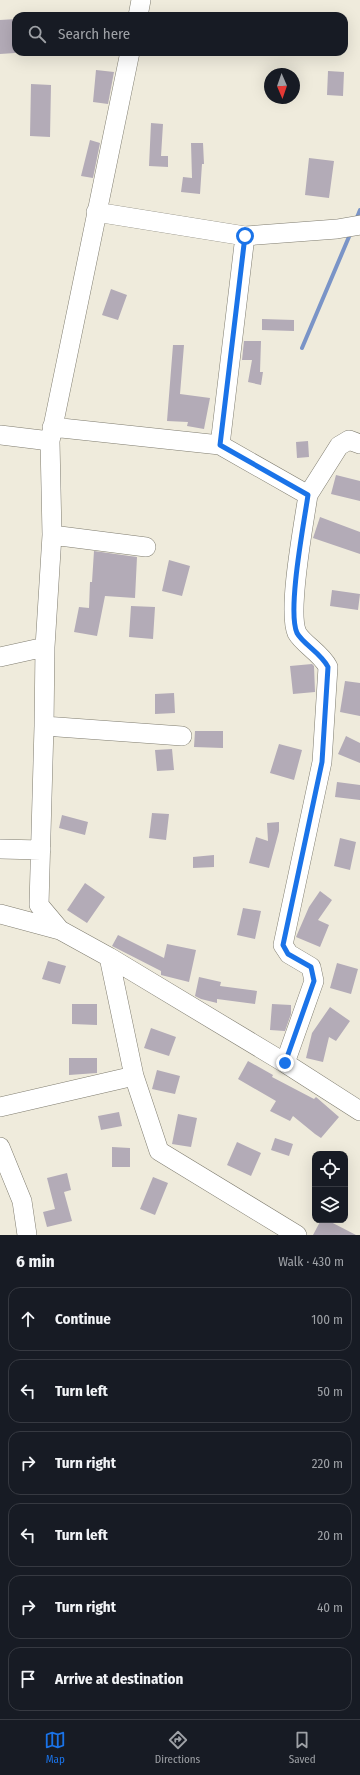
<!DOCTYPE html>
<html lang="en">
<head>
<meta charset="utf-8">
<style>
	body { margin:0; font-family:"Fira Sans Condensed",sans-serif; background:#20242c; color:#f1f3f6 }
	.controls { position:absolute; right:12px; bottom:12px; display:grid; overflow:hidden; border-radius:8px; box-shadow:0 4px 16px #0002 }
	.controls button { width:36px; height:36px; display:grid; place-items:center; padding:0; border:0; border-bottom:1px solid #363941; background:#171b24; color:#f1f3f6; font:20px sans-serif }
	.compass { position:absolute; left:264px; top:68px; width:36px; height:36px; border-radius:50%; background:#171b24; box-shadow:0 4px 16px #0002; rotate:178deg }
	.stop { position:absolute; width:12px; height:12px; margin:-9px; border:3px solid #1a73e8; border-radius:50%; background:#fff }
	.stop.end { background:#1a73e8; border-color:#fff; box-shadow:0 1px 4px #0008 }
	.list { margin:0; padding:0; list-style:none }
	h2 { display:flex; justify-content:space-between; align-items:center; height:52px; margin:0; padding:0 16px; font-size:17px }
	h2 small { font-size:13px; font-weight:400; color:#9ea1a6 }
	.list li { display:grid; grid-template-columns:26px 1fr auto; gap:12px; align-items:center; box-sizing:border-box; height:64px; margin:0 8px 8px; padding:0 8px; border:1px solid #363941; border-radius:12px }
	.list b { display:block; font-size:15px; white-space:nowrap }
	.list em { font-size:13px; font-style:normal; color:#9ea1a6 }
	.icon { flex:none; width:22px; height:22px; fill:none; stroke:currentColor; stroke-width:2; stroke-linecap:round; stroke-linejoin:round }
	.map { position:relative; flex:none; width:360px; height:1235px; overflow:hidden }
	.search { position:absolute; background:#171b24; box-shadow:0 4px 16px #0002; left:12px; right:12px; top:12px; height:44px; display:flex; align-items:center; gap:10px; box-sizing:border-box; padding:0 14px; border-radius:12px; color:#9ea1a6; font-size:15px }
	.sheet { height:484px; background:#171b24 }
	nav { display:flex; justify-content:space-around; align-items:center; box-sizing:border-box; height:56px; border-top:1px solid #363941; background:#171b24; font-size:11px; color:#9ea1a6 }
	nav a { display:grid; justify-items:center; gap:2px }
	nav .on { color:#1a73e8 }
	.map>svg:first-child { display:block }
</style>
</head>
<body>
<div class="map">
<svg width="360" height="1235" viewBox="0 0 360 1235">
	<rect width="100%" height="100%" fill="#efebdc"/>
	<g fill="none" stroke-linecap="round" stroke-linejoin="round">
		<path stroke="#7a94c7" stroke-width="4" d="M 356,220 L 360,210
			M 302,348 L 351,232"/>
	</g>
	<path fill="#b3abb7" d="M 16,19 L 15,53 L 0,54 L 0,20 Z
		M 96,70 L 114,72 L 108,104 L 93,102 Z
		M 328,71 L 344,72 L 343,96 L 327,95 Z
		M 31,84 L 51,85 L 50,137 L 30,136 Z
		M 151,123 L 163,124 L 161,156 L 168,156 L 168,167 L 149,166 Z
		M 90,140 L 100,143 L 93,178 L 81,176 Z
		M 191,143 L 203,143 L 204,164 L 202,164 L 200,194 L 181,192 L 183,177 L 192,178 Z
		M 309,158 L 334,161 L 329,198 L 305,195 Z
		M 111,289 L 127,295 L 118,320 L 102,315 Z
		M 262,319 L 294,320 L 294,331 L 262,330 Z
		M 244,341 L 261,341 L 260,372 L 263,372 L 261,385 L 248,382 L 252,360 L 242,360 Z
		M 173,345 L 184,345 L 180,394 L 210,398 L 204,429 L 187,426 L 188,422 L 167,421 Z
		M 308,441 L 309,457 L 297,458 L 296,442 Z
		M 336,475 L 360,481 L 360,501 L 331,494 Z
		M 320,517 L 360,532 L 360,554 L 313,538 Z
		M 94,551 L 137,557 L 135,598 L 105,596 L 97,636 L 74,632 L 79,607 L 89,608 L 90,582 L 92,582 Z
		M 169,560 L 190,566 L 182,596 L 162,591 Z
		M 332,590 L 360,594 L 358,610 L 330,606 Z
		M 131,606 L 155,607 L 153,639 L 129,637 Z
		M 312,664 L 314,666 L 315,692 L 293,694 L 290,666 Z
		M 345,681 L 360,683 L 360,716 L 340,712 Z
		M 174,693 L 175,713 L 155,714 L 155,694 Z
		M 195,731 L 223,731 L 223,748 L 194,747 Z
		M 346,736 L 360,743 L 360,763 L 338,754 Z
		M 279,744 L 302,750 L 294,780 L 270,773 Z
		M 172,749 L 174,770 L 157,771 L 155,750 Z
		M 337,782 L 360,785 L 360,800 L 335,797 Z
		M 152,813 L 169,814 L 166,840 L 149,838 Z
		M 62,815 L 88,822 L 85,835 L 59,828 Z
		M 279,822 L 279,831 L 269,868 L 249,863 L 256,837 L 268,841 L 267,823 Z
		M 340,838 L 356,842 L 350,870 L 334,866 Z
		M 214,855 L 214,867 L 193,868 L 193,857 Z
		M 85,883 L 105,897 L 87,923 L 67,910 Z
		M 320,891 L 332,900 L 318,920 L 329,925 L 320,947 L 296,937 L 309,907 Z
		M 243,908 L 261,911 L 255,939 L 237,935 Z
		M 118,935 L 164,958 L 167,944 L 196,950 L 189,982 L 161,975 L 161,971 L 112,946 Z
		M 48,961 L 66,966 L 60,984 L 42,979 Z
		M 337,963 L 358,969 L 351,994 L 330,988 Z
		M 199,977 L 221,982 L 220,986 L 257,991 L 255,1004 L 217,999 L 217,1003 L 201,999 L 195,996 Z
		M 72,1004 L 97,1004 L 97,1025 L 72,1024 Z
		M 272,1004 L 291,1005 L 291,1014 L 285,1031 L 270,1030 Z
		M 330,1007 L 350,1021 L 336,1041 L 329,1037 L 323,1062 L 306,1058 L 312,1033 Z
		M 151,1028 L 176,1037 L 169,1056 L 144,1048 Z
		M 69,1058 L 97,1058 L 97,1073 L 69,1075 Z
		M 248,1061 L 273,1075 L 272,1077 L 314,1099 L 316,1097 L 339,1117 L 321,1138 L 315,1134 L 293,1116 L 290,1121 L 270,1111 L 276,1101 L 238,1079 Z
		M 157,1070 L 180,1076 L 175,1094 L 152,1089 Z
		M 119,1112 L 122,1126 L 101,1130 L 98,1116 Z
		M 178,1114 L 197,1118 L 191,1147 L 172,1144 Z
		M 275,1138 L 293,1144 L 289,1156 L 271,1150 Z
		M 237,1142 L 261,1153 L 251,1176 L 227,1165 Z
		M 112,1147 L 130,1148 L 130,1167 L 112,1167 Z
		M 67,1173 L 71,1190 L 64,1192 L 72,1221 L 47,1227 L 43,1212 L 55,1209 L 47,1178 Z
		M 153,1177 L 168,1183 L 155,1215 L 140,1209 Z
		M 321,1220 L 327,1220 L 356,1235 L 313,1235 Z"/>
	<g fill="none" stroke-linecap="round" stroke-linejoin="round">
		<defs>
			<path id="minor" d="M 138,16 L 141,0
				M 130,52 L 50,441 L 52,535 L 45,647 L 44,726 L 39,905 L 60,930 L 109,957 L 285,1063 L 360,1111
				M 96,212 L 245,236 L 337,229 L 360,225
				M 52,427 L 220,445 L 308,495 C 304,523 287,611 297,633 C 303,644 321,653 328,667 L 322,762 L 283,945 L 289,954 L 311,967 L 314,981 L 285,1063
				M 0,435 L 50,441
				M 220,445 L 245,236
				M 308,495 L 339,446 L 349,440 L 360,444
				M 52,535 L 146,547
				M 0,657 L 45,647
				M 44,726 L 182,736
				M 0,849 L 41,850
				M 0,914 L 60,930
				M 134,1076 L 159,1151 L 297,1235
				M 0,1107 L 134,1076 L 109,957
				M 0,1147 L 22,1201 L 27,1235"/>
		</defs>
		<use href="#minor" stroke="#7f7c6f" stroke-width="20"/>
		<use href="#minor" stroke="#fff" stroke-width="19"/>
	</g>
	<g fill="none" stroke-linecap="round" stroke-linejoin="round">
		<path stroke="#1a73e8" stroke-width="5" d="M 245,236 L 220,445 L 308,495 C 304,523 287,611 297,633 C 303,644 321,653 328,667 L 322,762 L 283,945 L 288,954 L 311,967 L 314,981 L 285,1063"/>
	</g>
</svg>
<div class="controls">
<button><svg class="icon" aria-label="locate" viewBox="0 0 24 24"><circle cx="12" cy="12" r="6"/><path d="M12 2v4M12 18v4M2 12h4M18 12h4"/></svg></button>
<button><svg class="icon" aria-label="layers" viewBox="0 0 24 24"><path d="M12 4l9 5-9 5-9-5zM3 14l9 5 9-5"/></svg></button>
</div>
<svg class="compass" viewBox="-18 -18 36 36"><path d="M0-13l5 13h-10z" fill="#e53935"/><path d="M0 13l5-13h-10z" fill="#9ea1a6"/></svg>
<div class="stop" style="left:245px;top:236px"></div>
<div class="stop end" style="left:285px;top:1063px"></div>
<div class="search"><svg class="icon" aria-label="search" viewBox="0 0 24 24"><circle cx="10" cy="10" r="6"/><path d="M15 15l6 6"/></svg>Search here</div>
</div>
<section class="sheet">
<h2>6 min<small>Walk · 430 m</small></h2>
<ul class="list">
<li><svg class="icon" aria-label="ahead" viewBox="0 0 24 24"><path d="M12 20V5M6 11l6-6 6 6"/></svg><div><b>Continue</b></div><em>100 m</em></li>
<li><svg class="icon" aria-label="left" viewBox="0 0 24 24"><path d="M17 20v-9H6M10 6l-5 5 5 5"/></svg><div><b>Turn left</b></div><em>50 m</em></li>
<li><svg class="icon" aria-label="right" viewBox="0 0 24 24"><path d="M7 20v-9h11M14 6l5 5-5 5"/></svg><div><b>Turn right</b></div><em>220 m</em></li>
<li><svg class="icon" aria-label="left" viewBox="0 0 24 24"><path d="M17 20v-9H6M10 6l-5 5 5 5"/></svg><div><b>Turn left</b></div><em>20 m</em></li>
<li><svg class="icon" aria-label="right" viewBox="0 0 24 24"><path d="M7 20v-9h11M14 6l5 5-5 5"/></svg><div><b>Turn right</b></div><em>40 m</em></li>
<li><svg class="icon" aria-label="arrive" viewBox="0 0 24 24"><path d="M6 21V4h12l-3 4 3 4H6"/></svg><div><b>Arrive at destination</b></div></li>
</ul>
</section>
<nav>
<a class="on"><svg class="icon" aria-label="map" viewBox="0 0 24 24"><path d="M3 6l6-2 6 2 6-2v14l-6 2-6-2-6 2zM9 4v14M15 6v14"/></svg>Map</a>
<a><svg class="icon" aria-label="directions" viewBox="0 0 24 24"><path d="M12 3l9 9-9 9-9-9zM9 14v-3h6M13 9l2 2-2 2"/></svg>Directions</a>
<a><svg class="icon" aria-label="saved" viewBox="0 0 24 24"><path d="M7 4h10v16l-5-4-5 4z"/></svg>Saved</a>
</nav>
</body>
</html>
